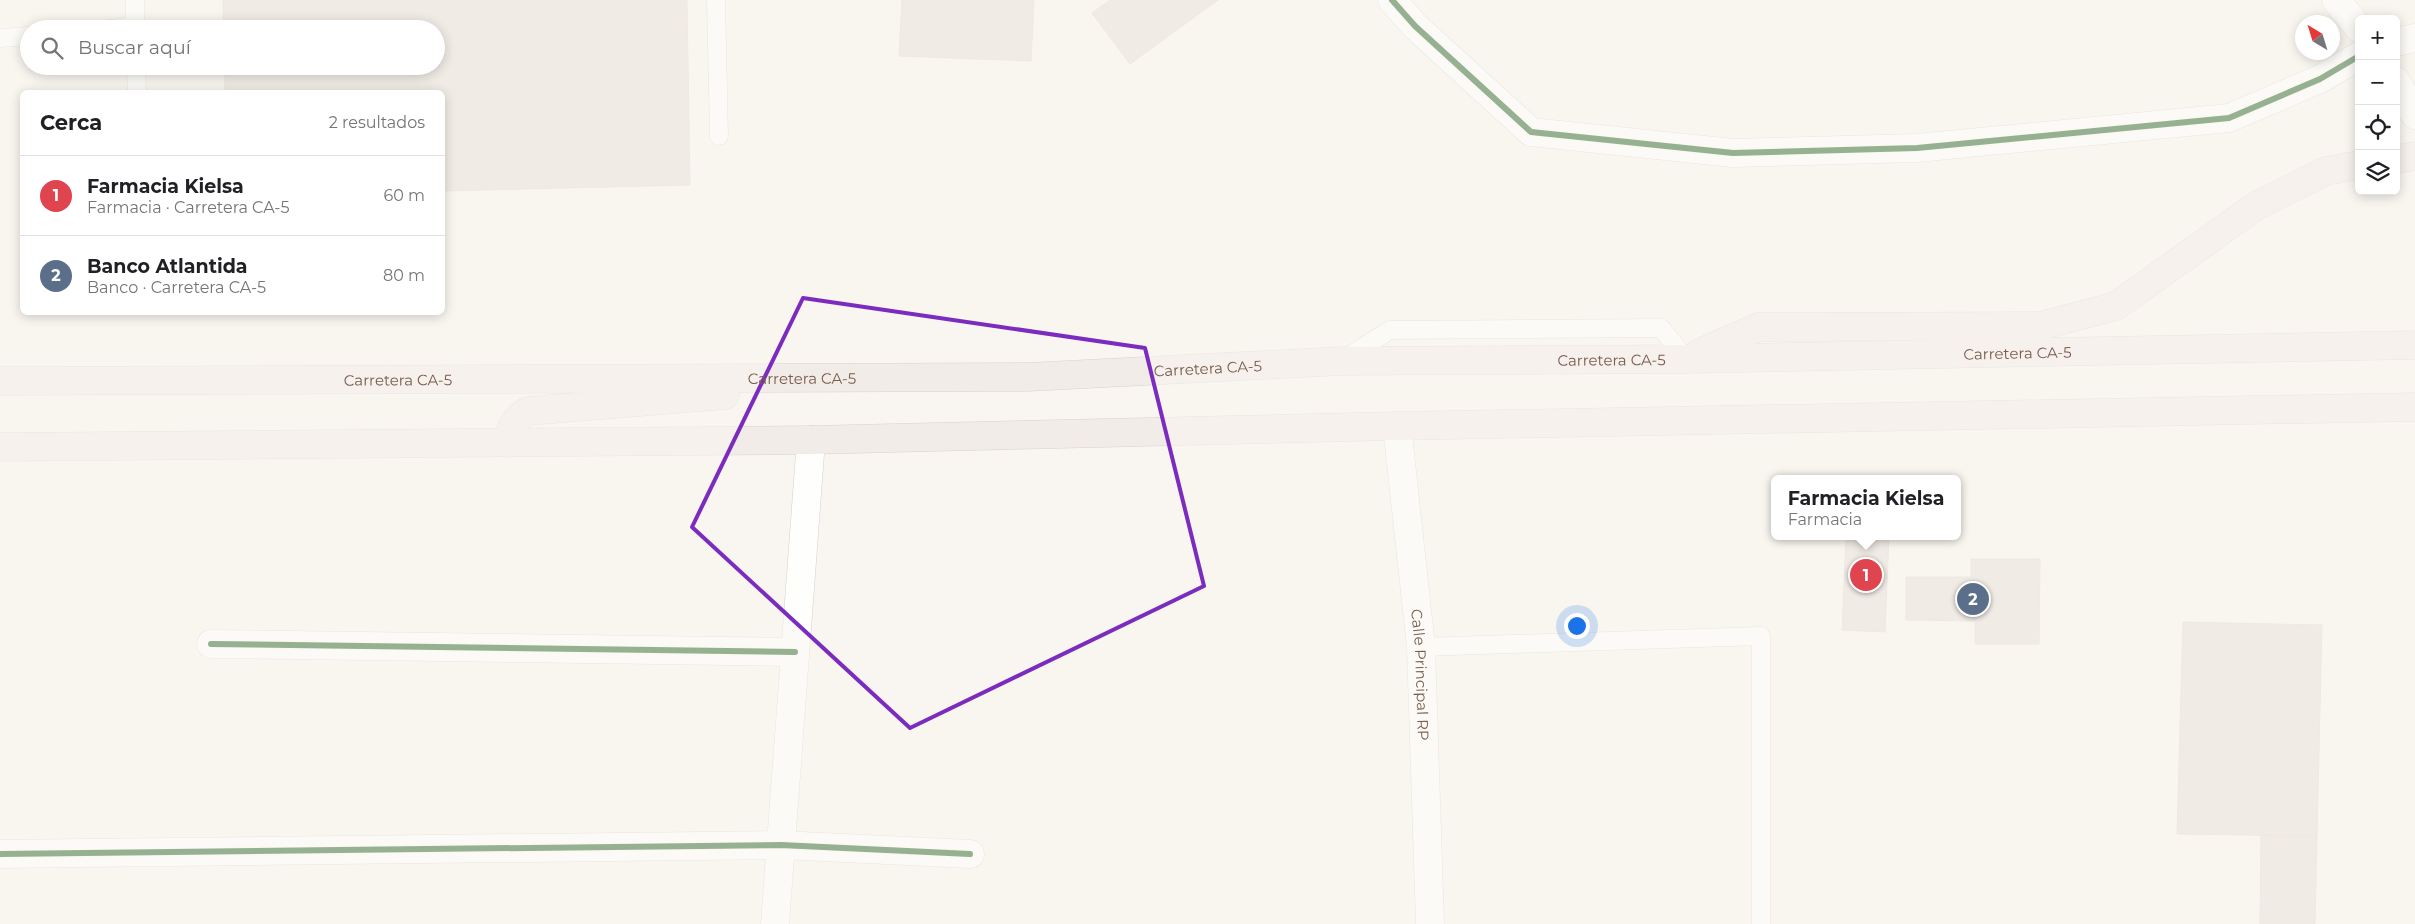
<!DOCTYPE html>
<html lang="es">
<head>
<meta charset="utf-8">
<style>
	body { margin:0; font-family:Montserrat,sans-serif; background:#f2f2f2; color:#202124 }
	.controls { position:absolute; right:15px; top:15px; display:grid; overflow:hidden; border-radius:8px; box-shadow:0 2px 12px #0003 }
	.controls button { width:45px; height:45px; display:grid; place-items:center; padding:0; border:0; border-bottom:1px solid #e0e0e0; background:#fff; color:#202124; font:25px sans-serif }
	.compass { position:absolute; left:2295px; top:15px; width:45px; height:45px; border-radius:50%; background:#fff; box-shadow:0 2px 12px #0003; rotate:322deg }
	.you { position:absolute; left:1576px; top:625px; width:18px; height:18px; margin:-12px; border:4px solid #fff; border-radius:50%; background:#1a73e8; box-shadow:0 0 0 8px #1a73e833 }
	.badge { display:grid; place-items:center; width:32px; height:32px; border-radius:50%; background:#5c5450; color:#fff; font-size:16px; font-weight:700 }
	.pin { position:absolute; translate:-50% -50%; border:2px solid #fff; box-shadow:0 1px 5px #0006 }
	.popup { position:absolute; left:1771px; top:475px; width:190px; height:65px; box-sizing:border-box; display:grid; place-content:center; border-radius:8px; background:#fff; filter:drop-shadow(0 1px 4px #0005); font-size:16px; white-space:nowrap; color:#757577 }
	.popup b { font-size:19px; color:#202124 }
	.popup::after { content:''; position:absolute; left:50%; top:100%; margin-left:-10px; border:10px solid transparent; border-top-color:#fff }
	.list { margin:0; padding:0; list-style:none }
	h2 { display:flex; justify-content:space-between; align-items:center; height:65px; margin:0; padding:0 20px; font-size:21px }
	h2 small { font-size:16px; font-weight:400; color:#757577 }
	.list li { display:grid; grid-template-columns:32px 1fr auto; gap:15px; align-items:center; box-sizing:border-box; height:80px; padding:0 20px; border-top:1px solid #e0e0e0 }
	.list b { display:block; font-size:19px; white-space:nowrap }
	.list p { margin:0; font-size:16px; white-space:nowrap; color:#757577 }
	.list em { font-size:16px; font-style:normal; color:#757577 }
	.icon { flex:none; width:28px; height:28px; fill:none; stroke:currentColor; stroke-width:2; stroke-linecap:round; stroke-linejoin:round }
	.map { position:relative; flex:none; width:2415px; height:924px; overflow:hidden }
	.search { position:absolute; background:#fff; box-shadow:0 2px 12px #0003; left:20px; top:20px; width:425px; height:55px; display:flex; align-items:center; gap:12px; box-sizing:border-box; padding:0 18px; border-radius:28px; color:#757577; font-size:19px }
	.panel { position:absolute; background:#fff; box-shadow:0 2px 12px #0003; left:20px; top:90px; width:425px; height:225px; border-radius:8px }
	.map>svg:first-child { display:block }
</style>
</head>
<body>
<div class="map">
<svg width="2415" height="924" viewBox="0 0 2415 924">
	<rect width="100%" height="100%" fill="#f9f5f0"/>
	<path fill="#e6ded7" stroke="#e2d8d2" d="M 223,0 L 687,0 L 690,185 L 442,191 L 442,92 L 225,92 L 224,66 L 436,66 L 436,29 L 223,29 Z
		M 902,0 L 1034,0 L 1031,61 L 899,56 Z
		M 1110,0 L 1218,0 L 1130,64 L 1092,13 Z
		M 1846,536 L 1889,536 L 1885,632 L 1842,630 Z
		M 1971,559 L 2040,559 L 2039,644 L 1975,644 L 1975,621 L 1906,620 L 1906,577 L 1971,577 Z
		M 2183,622 L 2322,625 L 2317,836 L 2177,834 Z
		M 2261,835 L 2317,836 L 2315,924 L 2260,924 Z"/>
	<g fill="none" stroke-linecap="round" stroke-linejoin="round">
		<defs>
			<path id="service" d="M 135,0 L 135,29
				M 716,0 L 719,136
				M 110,29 L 135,26
				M 0,38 L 29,36
				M 136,66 L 137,92
				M 1344,359 L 1390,330 L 1661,328 L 1686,359
				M 1421,647 L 1761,636 L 1761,924"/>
			<g id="minor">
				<path d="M 1392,0 L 1415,26 L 1531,132 L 1733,153 L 1917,148 L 2229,118 L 2320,79 L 2359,56"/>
				<path d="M 2336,0 L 2359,28"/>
				<path d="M 2396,42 L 2415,38"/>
				<path d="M 2396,81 L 2415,115"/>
				<path id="s1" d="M 1397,426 L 1421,647 L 1430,924"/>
				<path d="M 211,644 L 795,652"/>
				<path d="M 0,854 L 781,845 L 970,854"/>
				<path d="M 775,924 L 811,440"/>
			</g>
			<g id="trunk">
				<path d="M 2396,159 L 2415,156"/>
				<path d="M 1699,353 L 1758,327 L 2040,326 L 2116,306 L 2256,206 L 2326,171 L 2359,165"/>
				<path id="s2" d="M 0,381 L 1028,377 L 1342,361 L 1686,359 L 2415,345"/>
				<path d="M 509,443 C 511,427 512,420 528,411 L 725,395"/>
				<path d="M 0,447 L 811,440 L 1397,426 L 2415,407"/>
			</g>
		</defs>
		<use href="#service" stroke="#d7d1cb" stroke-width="19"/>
		<use href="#minor" stroke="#d7d1cb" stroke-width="29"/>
		<use href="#trunk" stroke="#dad1cc" stroke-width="29"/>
		<use href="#service" stroke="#fefefd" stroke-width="18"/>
		<use href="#minor" stroke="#fefefd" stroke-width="28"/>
		<use href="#trunk" stroke="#f2ece8" stroke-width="28"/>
		<defs>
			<path id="cycleway" d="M 1392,0 L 1415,26 L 1531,132 L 1733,153 L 1917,148 L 2229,118 L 2320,79 L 2359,56
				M 211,644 L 795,652
				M 0,854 L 781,845 L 970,854"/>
		</defs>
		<use href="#cycleway" stroke="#fffaf3" stroke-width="9"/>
		<use href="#cycleway" stroke="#1b5e20" stroke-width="6"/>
	</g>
	<path d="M0 0H2415V924H0ZM 803,298 L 1145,348 L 1204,586 L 910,728 L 692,527 Z" fill="#f9f5f0" fill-opacity=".55" fill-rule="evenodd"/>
	<path fill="none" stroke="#7b2cbf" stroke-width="4" stroke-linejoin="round" d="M 803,298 L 1145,348 L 1204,586 L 910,728 L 692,527 Z"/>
	<g text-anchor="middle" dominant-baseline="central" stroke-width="4" stroke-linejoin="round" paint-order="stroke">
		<g font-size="15" fill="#7a5c4d" stroke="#fffaf3">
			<text stroke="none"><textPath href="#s2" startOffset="2018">Carretera CA-5</textPath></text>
			<text stroke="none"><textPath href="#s2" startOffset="1612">Carretera CA-5</textPath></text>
			<text stroke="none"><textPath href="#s2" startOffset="1208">Carretera CA-5</textPath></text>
			<text stroke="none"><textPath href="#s2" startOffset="802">Carretera CA-5</textPath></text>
			<text stroke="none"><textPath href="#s2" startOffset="398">Carretera CA-5</textPath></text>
			<text stroke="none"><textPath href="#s1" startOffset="250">Calle Principal RP</textPath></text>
		</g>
	</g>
</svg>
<div class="controls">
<button>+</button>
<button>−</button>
<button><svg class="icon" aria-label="locate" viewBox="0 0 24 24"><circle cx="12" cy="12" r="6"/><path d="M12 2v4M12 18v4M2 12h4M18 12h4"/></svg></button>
<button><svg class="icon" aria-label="layers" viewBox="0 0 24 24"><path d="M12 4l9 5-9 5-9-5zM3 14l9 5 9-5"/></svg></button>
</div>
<svg class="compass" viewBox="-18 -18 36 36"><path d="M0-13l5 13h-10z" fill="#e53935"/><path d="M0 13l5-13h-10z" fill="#757577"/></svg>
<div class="you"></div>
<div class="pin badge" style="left:1866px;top:575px;background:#e0444e">1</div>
<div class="popup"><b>Farmacia Kielsa</b>Farmacia</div>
<div class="pin badge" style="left:1973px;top:599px;background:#5c6f8a">2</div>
<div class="search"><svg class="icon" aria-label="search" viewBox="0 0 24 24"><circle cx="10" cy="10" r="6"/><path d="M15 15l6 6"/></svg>Buscar aquí</div>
<section class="panel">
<h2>Cerca<small>2 resultados</small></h2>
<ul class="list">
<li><span class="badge" style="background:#e0444e">1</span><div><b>Farmacia Kielsa</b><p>Farmacia · Carretera CA-5</p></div><em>60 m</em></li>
<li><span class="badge" style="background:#5c6f8a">2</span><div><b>Banco Atlantida</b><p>Banco · Carretera CA-5</p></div><em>80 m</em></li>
</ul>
</section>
</div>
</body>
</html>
